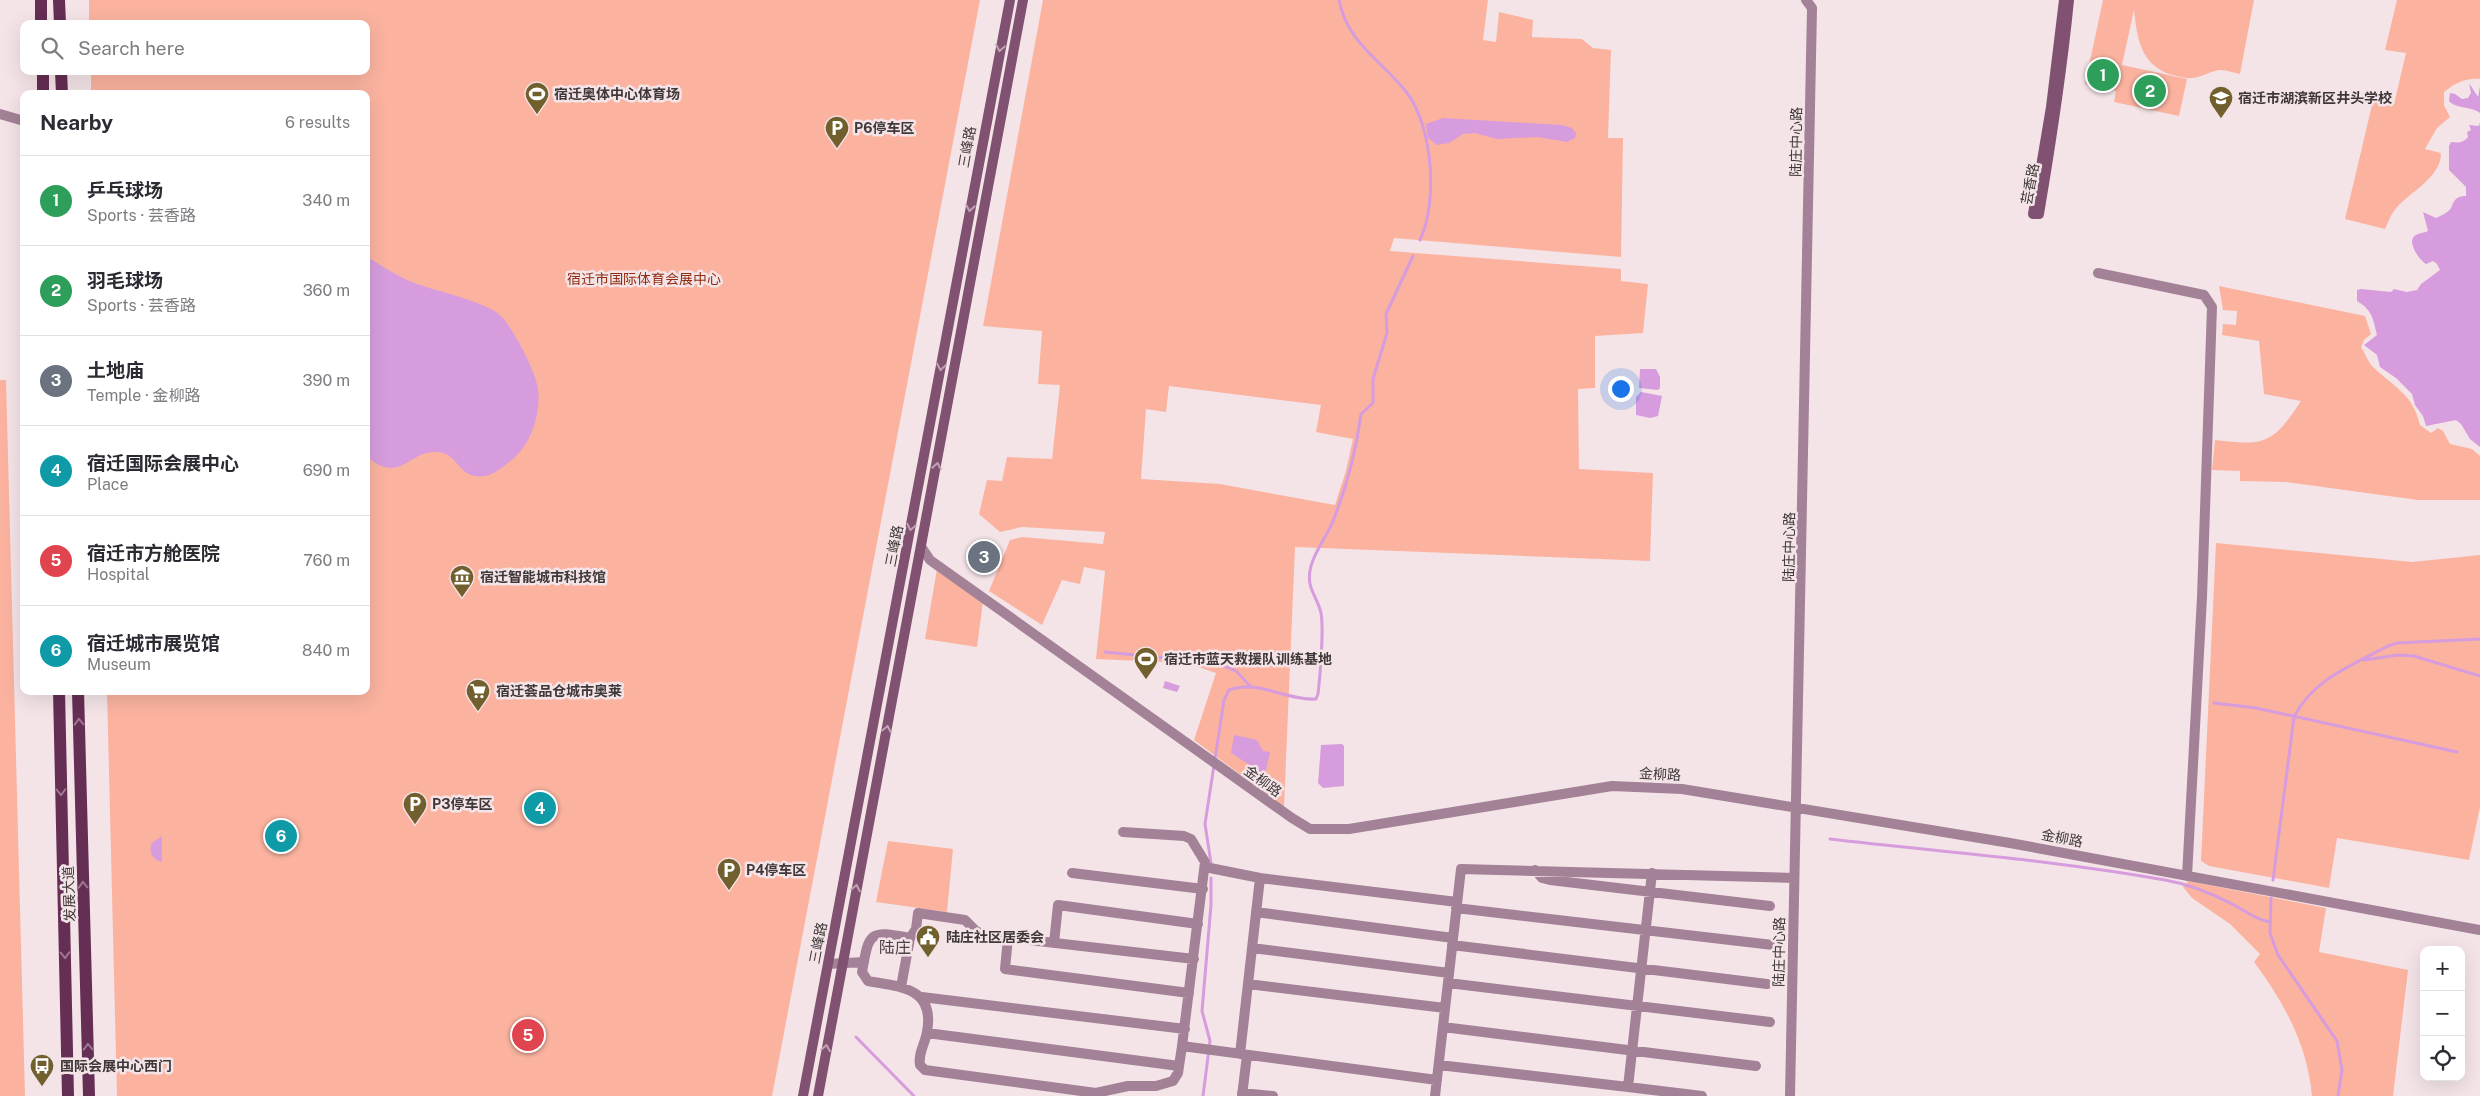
<!DOCTYPE html>
<html lang="en">
<head>
<meta charset="utf-8">
<style>
	body { margin:0; font-family:"Public Sans","Noto Sans SC",sans-serif; background:#f2f2f3; color:#2b2b33 }
	.controls { position:absolute; right:15px; bottom:15px; display:grid; overflow:hidden; border-radius:10px; box-shadow:0 5px 20px #0002 }
	.controls button { width:45px; height:45px; display:grid; place-items:center; padding:0; border:0; border-bottom:1px solid #e1e1e2; background:#fff; color:#2b2b33; font:25px sans-serif }
	.you { position:absolute; left:1620px; top:388px; width:18px; height:18px; margin:-12px; border:4px solid #fff; border-radius:50%; background:#1a73e8; box-shadow:0 0 0 8px #1a73e833 }
	.badge { display:grid; place-items:center; width:32px; height:32px; border-radius:50%; background:#71602e; color:#fff; font-size:16px; font-weight:700 }
	.pin { position:absolute; translate:-50% -50%; border:2px solid #fff; box-shadow:0 1px 5px #0006 }
	.list { margin:0; padding:0; list-style:none }
	h2 { display:flex; justify-content:space-between; align-items:center; height:65px; margin:0; padding:0 20px; font-size:21px }
	h2 small { font-size:16px; font-weight:400; color:#7c7c81 }
	.list li { display:grid; grid-template-columns:32px 1fr auto; gap:15px; align-items:center; box-sizing:border-box; height:90px; padding:0 20px; border-top:1px solid #e1e1e2 }
	.list b { display:block; font-size:19px; white-space:nowrap }
	.list p { margin:0; font-size:16px; white-space:nowrap; color:#7c7c81 }
	.list em { font-size:16px; font-style:normal; color:#7c7c81 }
	.icon { flex:none; width:28px; height:28px; fill:none; stroke:currentColor; stroke-width:2; stroke-linecap:round; stroke-linejoin:round }
	.map { position:relative; flex:none; width:2480px; height:1096px; overflow:hidden }
	.search { position:absolute; background:#fff; box-shadow:0 5px 20px #0002; left:20px; top:20px; width:350px; height:55px; display:flex; align-items:center; gap:12px; box-sizing:border-box; padding:0 18px; border-radius:10px; color:#7c7c81; font-size:19px }
	.panel { position:absolute; background:#fff; box-shadow:0 5px 20px #0002; left:20px; top:90px; width:350px; height:605px; border-radius:10px }
	.map>svg:first-child { display:block }
</style>
</head>
<body>
<div class="map">
<svg width="2480" height="1096" viewBox="0 0 2480 1096">
	<rect width="100%" height="100%" fill="#f4e4e8"/>
	<path fill="#fbb3a0" fill-rule="evenodd" d="M 89,0 L 980,0 L 772,1096 L 117,1096 L 107,691 L 366,691 L 366,94 L 91,94 L 91,71 L 366,71 L 366,24 L 89,24 Z
		M 1043,0 L 1488,0 L 1483,40 L 1496,42 L 1499,12 L 1533,20 L 1532,37 L 1582,39 L 1593,48 L 1611,50 L 1608,138 L 1623,138 L 1621,257 L 1394,238 L 1390,251 L 1621,269 L 1621,281 L 1648,284 L 1643,333 L 1595,336 L 1595,388 L 1578,389 L 1579,469 L 1653,473 L 1650,561 L 1295,547 L 1284,807 L 1194,740 L 1216,673 L 1187,663 L 1096,659 L 1105,571 L 1084,567 L 1080,584 L 1062,580 L 1042,625 L 989,591 L 1010,540 L 1022,537 L 1103,544 L 1105,532 L 1022,527 L 1000,532 L 979,514 L 987,480 L 1002,481 L 1007,457 L 1052,459 L 1060,385 L 1038,384 L 1042,331 L 983,326 ZM 1169,386 L 1321,405 L 1316,432 L 1353,439 L 1346,471 L 1335,505 L 1220,484 L 1141,479 L 1146,409 L 1166,412 Z
		M 2103,0 L 2254,0 L 2240,74 C 2234,73 2227,70 2221,70 C 2212,70 2201,78 2191,78 C 2185,79 2178,76 2172,75 C 2140,65 2137,37 2134,10 L 2122,65 L 2187,79 L 2179,116 L 2114,102 L 2116,91 L 2085,84 Z
		M 2397,0 L 2480,0 L 2480,79 C 2465,78 2456,83 2444,92 L 2444,105 L 2450,117 L 2437,128 L 2425,149 L 2441,153 C 2441,179 2408,192 2394,211 C 2390,216 2388,223 2385,229 L 2345,219 L 2373,101 L 2394,104 L 2406,53 L 2385,50 Z
		M 2219,286 L 2365,316 L 2371,334 L 2364,340 L 2361,347 C 2365,353 2368,362 2373,367 C 2394,387 2413,394 2420,425 L 2431,433 L 2438,428 L 2443,431 L 2450,444 L 2472,449 L 2480,456 L 2480,500 L 2418,500 L 2286,482 L 2240,481 L 2240,471 L 2212,470 L 2215,440 C 2265,446 2273,444 2301,401 L 2264,394 L 2259,341 L 2222,335 L 2223,324 L 2236,325 L 2237,311 L 2223,310 Z
		M 0,380 L 6,380 L 25,1096 L 0,1096 Z
		M 2216,543 L 2412,562 L 2480,555 L 2480,807 L 2469,860 L 2337,838 L 2329,888 L 2209,866 L 2201,861 Z
		M 937,569 L 983,602 L 977,647 L 925,639 Z
		M 888,841 L 953,849 L 947,912 L 876,902 Z
		M 2188,881 L 2326,908 L 2319,952 L 2408,970 L 2393,1096 L 2312,1096 C 2307,1044 2285,1004 2254,962 L 2260,954 L 2230,924 L 2192,898 L 2183,887 Z"/>
	<path fill="#d69cdd" d="M 2469,83 L 2478,97 L 2480,86 L 2480,113 C 2471,106 2456,109 2449,101 L 2450,93 L 2455,94 L 2462,99 L 2468,98 L 2471,93 Z
		M 1443,118 L 1562,125 L 1572,128 L 1576,133 L 1575,138 L 1567,142 L 1537,137 L 1497,139 L 1475,133 L 1463,134 L 1449,143 L 1437,145 L 1428,138 L 1426,124 Z
		M 2480,122 L 2480,447 L 2470,439 L 2461,424 L 2456,420 L 2426,426 L 2423,416 L 2415,405 L 2412,394 L 2396,378 L 2380,367 L 2377,355 L 2364,345 L 2377,335 C 2373,318 2372,310 2357,301 L 2357,290 L 2361,289 L 2391,292 L 2394,289 L 2407,292 L 2417,290 L 2421,284 L 2440,270 L 2437,264 L 2433,261 L 2426,264 C 2420,261 2405,240 2416,235 C 2419,233 2424,233 2428,231 L 2423,212 L 2436,218 C 2440,216 2448,213 2451,208 C 2454,201 2455,196 2466,196 L 2466,187 L 2449,170 L 2449,146 L 2451,142 C 2458,143 2463,143 2468,137 L 2467,132 L 2471,130 L 2469,125 L 2479,126 Z
		M 366,256 C 379,264 392,273 405,279 C 429,291 488,300 503,318 C 515,333 535,370 538,389 C 541,412 532,442 514,458 C 505,465 496,474 485,476 C 456,480 461,452 435,452 C 407,452 400,485 366,456 Z
		M 1640,369 L 1656,369 L 1660,377 L 1660,388 L 1658,390 L 1639,388 Z
		M 1641,392 L 1662,396 L 1658,416 L 1650,418 L 1636,415 L 1636,397 Z
		M 1165,681 L 1180,686 L 1177,692 L 1163,688 Z
		M 1234,735 L 1257,740 L 1263,751 L 1270,752 L 1265,775 L 1231,753 Z
		M 1342,744 L 1344,746 L 1344,786 L 1323,788 L 1318,783 L 1321,745 Z
		M 162,836 L 162,862 C 153,860 148,853 152,843 Z"/>
	<g fill="none" stroke-linecap="round" stroke-linejoin="round">
		<path stroke="#d69cdd" stroke-width="3" d="M 1339,0 C 1348,45 1382,60 1407,93 C 1433,127 1438,202 1420,240
			M 1105,652 L 1217,663 L 1236,671 L 1250,686
			M 2364,660 L 2398,655 L 2414,656 L 2480,676
			M 2214,703 L 2256,708 L 2457,752
			M 1830,839 C 1941,852 2054,860 2165,880 C 2188,884 2211,893 2232,904 C 2244,910 2256,920 2270,922
			M 1211,863 L 1205,824 L 1224,700 L 1229,690 C 1257,679 1287,701 1316,699 L 1318,694 C 1320,677 1324,629 1321,613 C 1317,595 1305,588 1311,566 C 1315,551 1327,536 1333,521 C 1347,486 1356,452 1361,414 L 1373,403 L 1373,379 L 1387,333 L 1386,314 L 1413,256
			M 2273,880 L 2294,717 C 2312,680 2352,665 2388,646 L 2397,643 L 2480,639
			M 2271,898 L 2270,933 L 2278,955 L 2337,1041 L 2342,1070 L 2338,1096
			M 856,1037 L 914,1096
			M 1203,1096 L 1210,1041 L 1202,1011 L 1211,905 L 1211,878"/>
		<path stroke="#a38297" stroke-width="10" d="M 0,114 L 24,121
			M 2098,273 L 2204,295 L 2212,307 L 2202,597 L 2187,876
			M 922,548 L 930,560 L 1292,818 L 1310,829 L 1349,829 L 1612,786 L 1682,789 L 2010,843 L 2480,930
			M 1123,832 L 1184,836 L 1191,839 L 1205,862 L 1182,1046 L 1437,1080
			M 1205,867 L 1260,878 L 1240,1054
			M 1535,870 L 1542,878 L 1550,880 L 1770,906
			M 1072,873 L 1203,889
			M 1260,878 L 1457,902
			M 1456,908 L 1773,945
			M 1256,912 L 1453,938
			M 910,938 L 916,929 L 918,913 L 965,920 L 976,931 L 985,935 L 1194,959
			M 1008,938 L 1005,969 L 1189,993
			M 1054,943 L 1058,905 L 1198,924
			M 1452,945 L 1767,984
			M 1252,948 L 1449,973
			M 828,964 L 864,962
			M 1448,983 L 1770,1022
			M 1248,984 L 1445,1008
			M 901,987 L 910,938 C 869,930 869,932 862,972 L 868,981 C 902,987 935,988 927,1032 C 925,1044 918,1053 920,1065 L 925,1070 L 1096,1093 L 1128,1086 L 1156,1086 L 1173,1081 L 1178,1073 L 1182,1046
			M 922,997 L 1185,1029
			M 1443,1027 L 1756,1066
			M 927,1033 L 1179,1066
			M 1439,1065 L 1628,1087 L 1652,873
			M 1628,1087 L 1702,1096
			M 1242,1093 L 1273,1096
			M 1242,1096 L 1247,1055
			M 1435,1096 L 1461,869 L 1794,878
			M 1790,1096 L 1812,8 L 1806,0"/>
		<path stroke="#805170" stroke-width="10" d="M 2064,0 L 2051,107 L 2033,214 L 2039,214 C 2051,143 2062,72 2069,0
			M 803,1096 L 1010,0
			M 818,1096 L 1023,0"/>
		<path stroke="#652e54" stroke-width="12" d="M 41,0 L 41,24
			M 59,0 L 60,24
			M 43,71 L 43,94
			M 61,71 L 62,94
			M 59,691 L 68,1096
			M 78,691 L 89,1096"/>
	</g>
	<defs><path id="oneway-chevron" d="M-2-3.5L2.5 0L-2 3.5" fill="none" stroke-width="1.6" stroke-linecap="round" stroke-linejoin="round" transform="scale(1.25)"/></defs>
	<g stroke="#c0a2b2">
		<use href="#oneway-chevron" transform="translate(1000 48) rotate(101)"/>
		<use href="#oneway-chevron" transform="translate(970 208) rotate(100)"/>
		<use href="#oneway-chevron" transform="translate(941 367) rotate(100)"/>
		<use href="#oneway-chevron" transform="translate(937 466) rotate(-80)"/>
		<use href="#oneway-chevron" transform="translate(911 527) rotate(101)"/>
		<use href="#oneway-chevron" transform="translate(887 729) rotate(-79)"/>
		<use href="#oneway-chevron" transform="translate(856 888) rotate(-79)"/>
		<use href="#oneway-chevron" transform="translate(826 1048) rotate(-80)"/>
	</g>
	<g stroke="#9e778f">
		<use href="#oneway-chevron" transform="translate(79 722) rotate(-92)"/>
		<use href="#oneway-chevron" transform="translate(61 792) rotate(89)"/>
		<use href="#oneway-chevron" transform="translate(83 885) rotate(-92)"/>
		<use href="#oneway-chevron" transform="translate(65 955) rotate(89)"/>
		<use href="#oneway-chevron" transform="translate(88 1047) rotate(-92)"/>
	</g>
	<defs>
		<symbol id="stadium-pin" viewBox="-11 -11 22 30"><path d="M0 17L-7.5 6A9.5 9.5 0 1 1 7.5 6Z" fill="#71602e" stroke="#f4e4e8"/><path d="M0-5a6.5 5 0 1 0 0 10a6.5 5 0 1 0 0-10ZM-3.5-1.8h7v3.6h-7Z" fill="#fff"/></symbol>
		<symbol id="school-pin" viewBox="-11 -11 22 30"><path d="M0 17L-7.5 6A9.5 9.5 0 1 1 7.5 6Z" fill="#71602e" stroke="#f4e4e8"/><path d="M0-5L7-2L0 1L-7-2ZM-4 1L0 2.5L4 1V4Q0 6-4 4Z" fill="#fff"/></symbol>
		<symbol id="parking-pin" viewBox="-11 -11 22 30"><path d="M0 17L-7.5 6A9.5 9.5 0 1 1 7.5 6Z" fill="#71602e" stroke="#f4e4e8"/><path d="M-3.5-5.5H1a3.5 3.5 0 0 1 0 7H-1V5.5H-3.5ZM-1-3.4V-.6H.8a1.4 1.4 0 0 0 0-2.8Z" fill="#fff"/></symbol>
		<symbol id="museum-pin" viewBox="-11 -11 22 30"><path d="M0 17L-7.5 6A9.5 9.5 0 1 1 7.5 6Z" fill="#71602e" stroke="#f4e4e8"/><path d="M0-6L6-3V-2H-6V-3ZM-5-1h2V3h-2ZM-1-1h2V3h-2ZM3-1h2V3H3ZM-6 4H6V6H-6Z" fill="#fff"/></symbol>
		<symbol id="supermarket-pin" viewBox="-11 -11 22 30"><path d="M0 17L-7.5 6A9.5 9.5 0 1 1 7.5 6Z" fill="#71602e" stroke="#f4e4e8"/><path d="M-6-5.5h2.5l.6 2H6L4.5 2H-2.5L-4.4-4H-6ZM-1.5 3.2a1.3 1.3 0 1 0 .1 0ZM3 3.2a1.3 1.3 0 1 0 .1 0Z" fill="#fff"/></symbol>
		<symbol id="civic-pin" viewBox="-11 -11 22 30"><path d="M0 17L-7.5 6A9.5 9.5 0 1 1 7.5 6Z" fill="#71602e" stroke="#f4e4e8"/><path d="M-.6-6.5H3V-4.5H.6V-3L4-1V1h2V6H-6V1h2V-1L-.6-3ZM-1.2 2.5V6h2.4V2.5Z" fill="#fff"/></symbol>
		<symbol id="bus-pin" viewBox="-11 -11 22 30"><path d="M0 17L-7.5 6A9.5 9.5 0 1 1 7.5 6Z" fill="#71602e" stroke="#f4e4e8"/><path d="M-5-6H5V4H4V6H2V4H-2V6H-4V4H-5ZM-3.5-4V0h7V-4ZM-3.5 1.2v1.5H-2V1.2ZM2 1.2v1.5H3.5V1.2Z" fill="#fff"/></symbol>
	</defs>
	<g fill-rule="evenodd">
		<use href="#stadium-pin" x="523" y="80" width="28" height="38"/>
		<use href="#school-pin" x="2207" y="84" width="28" height="38"/>
		<use href="#parking-pin" x="823" y="114" width="28" height="38"/>
		<use href="#museum-pin" x="448" y="563" width="28" height="38"/>
		<use href="#stadium-pin" x="1132" y="645" width="28" height="38"/>
		<use href="#supermarket-pin" x="464" y="677" width="28" height="38"/>
		<use href="#parking-pin" x="401" y="790" width="28" height="38"/>
		<use href="#parking-pin" x="715" y="856" width="28" height="38"/>
		<use href="#civic-pin" x="914" y="923" width="28" height="38"/>
		<use href="#bus-pin" x="28" y="1052" width="28" height="38"/>
	</g>
	<g text-anchor="middle" dominant-baseline="central" stroke-width="5" stroke-linejoin="round" paint-order="stroke">
		<g font-size="14" font-weight="bold" fill="#3e3839" stroke="#f4e4e8" text-anchor="start">
			<text x="554" y="94">宿迁奥体中心体育场</text>
			<text x="2238" y="98">宿迁市湖滨新区井头学校</text>
			<text x="854" y="128">P6停车区</text>
			<text x="480" y="577">宿迁智能城市科技馆</text>
			<text x="1164" y="659">宿迁市蓝天救援队训练基地</text>
			<text x="496" y="691">宿迁荟品仓城市奥莱</text>
			<text x="432" y="804">P3停车区</text>
			<text x="746" y="870">P4停车区</text>
			<text x="946" y="937">陆庄社区居委会</text>
			<text x="60" y="1066">国际会展中心西门</text>
		</g>
		<g font-size="14" fill="#3e3839" stroke="#f4e4e8">
			<text transform="translate(1796 142) rotate(-89)">陆庄中心路</text>
			<text transform="translate(967 147) rotate(-80)">三峰路</text>
			<text transform="translate(2030 184) rotate(-79)">芸香路</text>
			<text transform="translate(894 546) rotate(-79)">三峰路</text>
			<text transform="translate(1789 547) rotate(-89)">陆庄中心路</text>
			<text transform="translate(1660 774) rotate(3)">金柳路</text>
			<text transform="translate(1263 781) rotate(36)">金柳路</text>
			<text transform="translate(2062 838) rotate(11)">金柳路</text>
			<text transform="translate(69 894) rotate(-92)">发展大道</text>
			<text transform="translate(818 943) rotate(-79)">三峰路</text>
			<text transform="translate(1779 952) rotate(-89)">陆庄中心路</text>
		</g>
		<g font-size="14" fill="#912d11" stroke="#f4e4e8">
			<text x="644" y="279">宿迁市国际体育会展中心</text>
		</g>
		<g font-size="16" fill="#504347" stroke="#f4e4e8">
			<text x="895" y="947">陆庄</text>
		</g>
	</g>
</svg>
<div class="controls">
<button>+</button>
<button>−</button>
<button><svg class="icon" aria-label="locate" viewBox="0 0 24 24"><circle cx="12" cy="12" r="6"/><path d="M12 2v4M12 18v4M2 12h4M18 12h4"/></svg></button>
</div>
<div class="you"></div>
<div class="pin badge" style="left:2103px;top:75px;background:#2e9e5b">1</div>
<div class="pin badge" style="left:2150px;top:91px;background:#2e9e5b">2</div>
<div class="pin badge" style="left:984px;top:557px;background:#6b7280">3</div>
<div class="pin badge" style="left:540px;top:808px;background:#0f9aa8">4</div>
<div class="pin badge" style="left:528px;top:1035px;background:#e0444e">5</div>
<div class="pin badge" style="left:281px;top:836px;background:#0f9aa8">6</div>
<div class="search"><svg class="icon" aria-label="search" viewBox="0 0 24 24"><circle cx="10" cy="10" r="6"/><path d="M15 15l6 6"/></svg>Search here</div>
<section class="panel">
<h2>Nearby<small>6 results</small></h2>
<ul class="list">
<li><span class="badge" style="background:#2e9e5b">1</span><div><b>乒乓球场</b><p>Sports · 芸香路</p></div><em>340 m</em></li>
<li><span class="badge" style="background:#2e9e5b">2</span><div><b>羽毛球场</b><p>Sports · 芸香路</p></div><em>360 m</em></li>
<li><span class="badge" style="background:#6b7280">3</span><div><b>土地庙</b><p>Temple · 金柳路</p></div><em>390 m</em></li>
<li><span class="badge" style="background:#0f9aa8">4</span><div><b>宿迁国际会展中心</b><p>Place</p></div><em>690 m</em></li>
<li><span class="badge" style="background:#e0444e">5</span><div><b>宿迁市方舱医院</b><p>Hospital</p></div><em>760 m</em></li>
<li><span class="badge" style="background:#0f9aa8">6</span><div><b>宿迁城市展览馆</b><p>Museum</p></div><em>840 m</em></li>
</ul>
</section>
</div>
</body>
</html>
